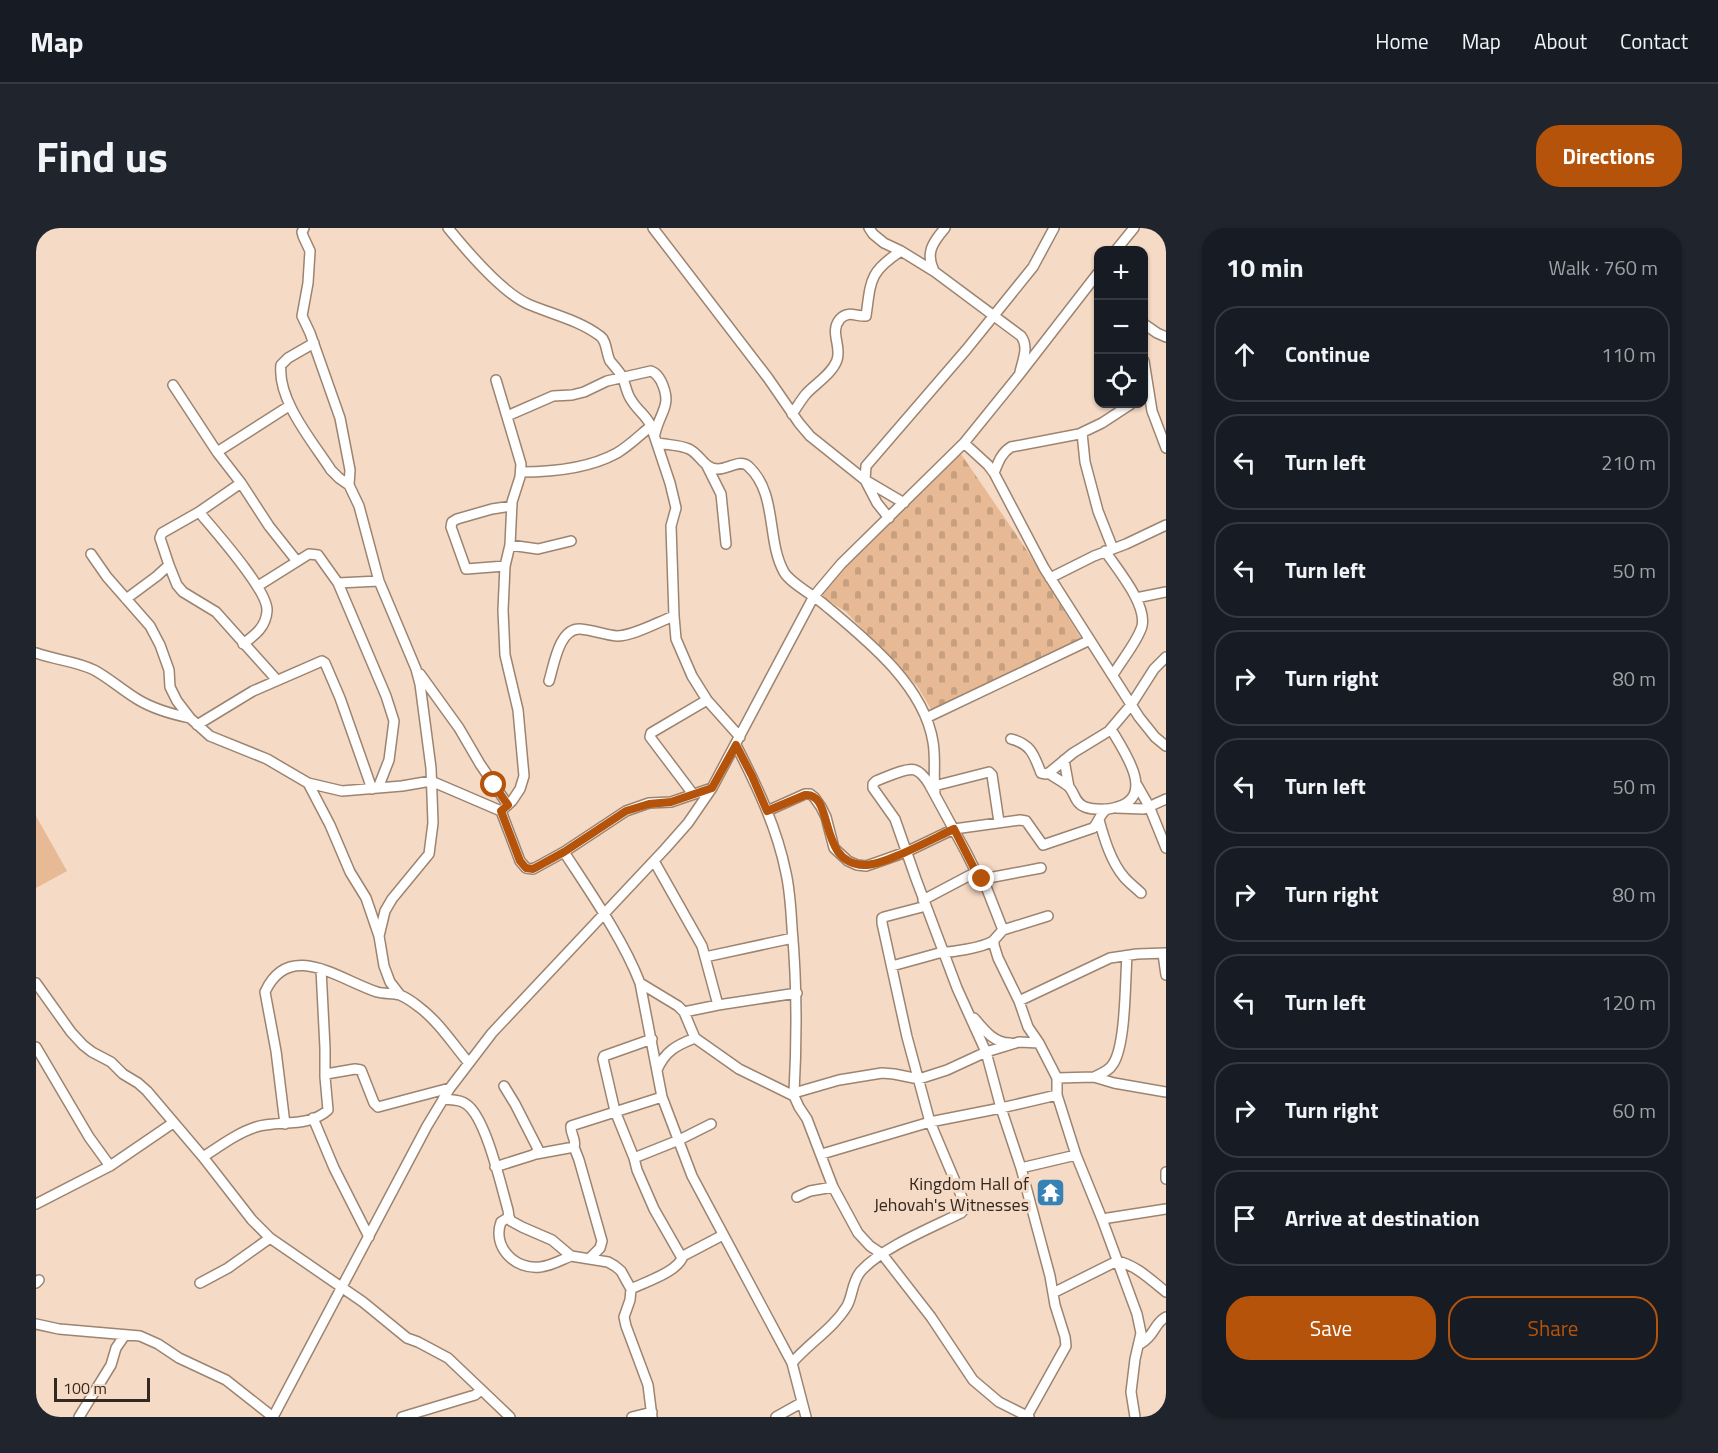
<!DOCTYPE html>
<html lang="en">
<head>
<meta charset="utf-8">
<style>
	body { margin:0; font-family:"Titillium Web",sans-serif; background:#20242c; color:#f1f3f6 }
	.controls { position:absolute; right:18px; top:18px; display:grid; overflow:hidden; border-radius:12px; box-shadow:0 2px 4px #0004 }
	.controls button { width:54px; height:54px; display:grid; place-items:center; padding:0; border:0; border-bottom:2px solid #363941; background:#171b24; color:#f1f3f6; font:30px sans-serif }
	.scale { position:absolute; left:18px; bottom:15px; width:96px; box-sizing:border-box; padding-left:6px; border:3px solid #332921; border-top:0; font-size:16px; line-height:21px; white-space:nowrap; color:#332921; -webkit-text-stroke:4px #f5dac5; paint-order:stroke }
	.stop { position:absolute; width:18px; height:18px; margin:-14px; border:4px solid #b45309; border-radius:50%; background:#fff }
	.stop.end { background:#b45309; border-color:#fff; box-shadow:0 2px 6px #0008 }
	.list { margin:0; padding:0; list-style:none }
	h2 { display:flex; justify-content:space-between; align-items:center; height:78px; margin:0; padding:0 24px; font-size:26px }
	h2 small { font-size:20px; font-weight:400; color:#9ea1a6 }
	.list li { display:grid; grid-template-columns:39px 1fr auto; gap:18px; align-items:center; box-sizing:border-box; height:96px; margin:0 12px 12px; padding:0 12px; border:2px solid #363941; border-radius:24px }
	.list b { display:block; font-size:22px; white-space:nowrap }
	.list em { font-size:20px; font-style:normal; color:#9ea1a6 }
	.actions { display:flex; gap:12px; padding:18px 24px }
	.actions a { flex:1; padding:14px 0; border:2px solid #b45309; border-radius:24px; text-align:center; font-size:21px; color:#b45309 }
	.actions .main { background:#b45309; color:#fff }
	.icon { flex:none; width:33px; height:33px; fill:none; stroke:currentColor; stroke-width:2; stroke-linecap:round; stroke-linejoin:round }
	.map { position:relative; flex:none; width:1130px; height:1189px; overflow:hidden; border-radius:24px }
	header { display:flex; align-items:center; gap:36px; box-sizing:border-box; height:84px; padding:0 30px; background:#171b24; border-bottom:2px solid #363941 }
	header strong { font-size:28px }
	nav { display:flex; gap:33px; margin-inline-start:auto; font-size:21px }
	.intro { display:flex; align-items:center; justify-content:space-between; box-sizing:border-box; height:144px; padding:0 36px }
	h1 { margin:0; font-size:42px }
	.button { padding:15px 27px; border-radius:24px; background:#b45309; color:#fff; font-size:21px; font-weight:700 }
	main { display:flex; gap:36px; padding:0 36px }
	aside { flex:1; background:#171b24; border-radius:24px; box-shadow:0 2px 4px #0004 }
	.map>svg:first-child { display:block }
</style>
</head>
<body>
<header>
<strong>Map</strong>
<nav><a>Home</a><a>Map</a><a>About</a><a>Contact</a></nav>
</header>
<div class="intro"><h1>Find us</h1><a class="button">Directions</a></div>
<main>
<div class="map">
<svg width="1130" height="1189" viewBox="0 0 1130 1189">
	<defs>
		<pattern id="cemetery-stones" width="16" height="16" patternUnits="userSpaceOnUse" patternTransform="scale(1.5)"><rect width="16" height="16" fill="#e7ba95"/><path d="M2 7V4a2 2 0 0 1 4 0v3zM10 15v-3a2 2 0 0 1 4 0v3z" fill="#c7a080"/></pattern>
	</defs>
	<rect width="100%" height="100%" fill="#f5dac5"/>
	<path fill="url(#cemetery-stones)" d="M 925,226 L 992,324 L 1046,412 L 896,483 L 882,459 L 809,383 L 789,371 L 786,365 L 818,330 Z"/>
	<path fill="#e7ba95" d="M 0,588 L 31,643 L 0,660 Z"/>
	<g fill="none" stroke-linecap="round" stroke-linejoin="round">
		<defs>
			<path id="minor" d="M 268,0 L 266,4 L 267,8 L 274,23 L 272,55 L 266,88 L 274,105 L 304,190 L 314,242 L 313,257 L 323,278 L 343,353 L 380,441 L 384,456 L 395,540 L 397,595 L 393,626 L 356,671 L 349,683 L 343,708
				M 412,0 C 430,22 467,65 492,76 C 515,86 543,92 564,108 C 571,113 570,125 574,133 C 578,138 582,142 585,147 C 590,155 590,166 596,173 C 602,183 610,187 615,198 L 634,255 L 640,280 L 635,298 L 638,388 L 640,411 L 656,448 L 671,472 L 704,509
				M 617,0 L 732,150 L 763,195 L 774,208 L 829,252 L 868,275
				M 833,0 L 837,6 L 848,15 L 865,23 L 899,44 L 985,108 C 993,119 987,131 984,144
				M 1080,22 L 1098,0
				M 898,43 C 889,25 897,14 909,0
				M 1108,96 L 1121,105 L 1130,109
				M 278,115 L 252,130 L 245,137 C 241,172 277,214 295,242 L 303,250 L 313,257
				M 1108,133 L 1116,183 L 1130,220
				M 460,152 L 485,236 L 484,249 L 476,274 L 474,317 L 469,338 L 467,382 L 469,427 L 482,482 L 488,548 L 484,561 L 476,573 L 465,583 L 484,633 L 490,640 L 497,641 L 528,624 C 554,664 587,711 604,755 L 626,869 L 656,948 L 756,1135 L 770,1189
				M 137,157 L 181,224 L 205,255 L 233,298 L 260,332
				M 756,186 C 761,179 765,172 770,166 C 779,156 796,146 801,132 C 806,118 793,104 804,91 C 812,82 821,89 830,88 C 835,52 833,44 865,23
				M 471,188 L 517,168 L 536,167 L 548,164 L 571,153 L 615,143 C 620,145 622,148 625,153 C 637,178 624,183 619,206
				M 1046,205 L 1049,234 L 1062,283 L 1077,321
				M 622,215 C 632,217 644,217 653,221 C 664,226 668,241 682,241 C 692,241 704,231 712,238 C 742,265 730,312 748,344 C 754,355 779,368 790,378 C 832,413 888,458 897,514 C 900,531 897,547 899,564
				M 928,215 L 952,237 L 958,245 L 1008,340 L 1103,489 L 1119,509 L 1130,518
				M 181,224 L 253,178
				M 671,238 L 685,266 L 690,316
				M 485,244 C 517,244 552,241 581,225 C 593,218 604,207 615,198
				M 958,245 C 962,235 965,225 975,219 L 1043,206 L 1066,195 L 1095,176
				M 163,284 C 178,302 233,363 231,383 C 230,399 219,407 207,416
				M 853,290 L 841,275 L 829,252 L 830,238 L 930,122 L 997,39 L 1018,0
				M 474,317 L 502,321 L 535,313
				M 1069,323 C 1081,341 1111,376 1106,398 C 1102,413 1085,433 1077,447
				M 55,326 L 71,349 L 114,398 L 124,417 L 133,442 L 134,459 L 141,473 L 154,490 L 174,508 L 231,531 L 272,555 L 294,597 L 314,644 L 330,670 L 343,708 L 348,738 L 354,754 L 364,767
				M 133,337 L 141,357 L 147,364 L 180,384 L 240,451
				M 469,338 L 430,341 L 415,299 L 416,294 L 421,291 L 456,281 L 476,278
				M 1014,350 L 1058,328 L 1090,316 L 1130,297
				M 302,355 L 343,353
				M 222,358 L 273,326 L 282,327 L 302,355 L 350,468 L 358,493 L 353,532 L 342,560
				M 1100,370 L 1130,364
				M 90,371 L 121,348 L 133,337 L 124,310 L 126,305 L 163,284 L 205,255
				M 0,425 C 19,432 40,433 58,442 C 73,450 86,462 101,471 C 117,481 135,486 154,490
				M 384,446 L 423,500 L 444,536 L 472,577
				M 513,453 C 518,437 523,400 544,401 C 557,402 569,407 581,408 C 597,408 622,394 638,388
				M 892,489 L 1054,412
				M 161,497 L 217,463 L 286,433 L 289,435 L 304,470 L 336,561
				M 975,511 C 995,516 998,527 1005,545 L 1010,546 L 1014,544 L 1037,525 L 1073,503 L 1095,477 L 1118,441 L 1130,429
				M 700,517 C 721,558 741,600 750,645 C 754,663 755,682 756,700 C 761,755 761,810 758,865
				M 1028,532 L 1033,559
				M 1012,545 C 1018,549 1026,553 1032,558 C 1039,564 1038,575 1049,579 C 1057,582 1073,582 1081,579 C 1121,568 1087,522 1075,501
				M 272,555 L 306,563 L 366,558 L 395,553 L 465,583
				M 1101,557 L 1113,578 L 1130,620
				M 898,558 L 953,544 L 956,547 L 963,594
				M 657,566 L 614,509 L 615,505 L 620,502 L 671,472
				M 1080,580 L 1108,581 L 1130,571
				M 731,583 L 769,566 L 774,566 L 778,569 L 785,579 L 790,589 L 798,620 L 812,633 L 821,637 L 830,638 L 839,635 L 870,624 L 918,601 L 984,592 L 990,593 L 1007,617 L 1057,600 C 1063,594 1064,585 1071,581
				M 1063,592 C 1068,610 1075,634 1088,649 C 1093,655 1100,660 1105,665
				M 528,624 L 590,583 L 613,575 L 635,574 L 676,560
				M 618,633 L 666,718 L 682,777
				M 947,651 L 1005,640
				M 887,672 L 940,644
				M 967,702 L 1012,688
				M 958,712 L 958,717 L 962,730 L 983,773 L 992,799 L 1003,815 L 1021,850 L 1021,867 L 1040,927 L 1066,991 L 1101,1086 L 1105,1105 L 1099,1131 L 1095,1164 L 1099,1189
				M 1127,726 L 1130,747
				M 669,729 L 757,710
				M 856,738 L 903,725 C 916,724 946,720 957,713 C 960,710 964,705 967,702 L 947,651 L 940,644 L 930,624 L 893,556 C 890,551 885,544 879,542 C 871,539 848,550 840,553 L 837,556 L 837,560 L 859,591 L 880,651 L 921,760 L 950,824 L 965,880 L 985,940 L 1014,1048 L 1019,1077 L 1029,1109 L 1030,1118 L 991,1188
				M 0,755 L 35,804 L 47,817 L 56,824 L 75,834 L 87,846 L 102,855 L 111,863 L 167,929 L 216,992 L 234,1010 L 327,1074 L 371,1110 L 382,1114 L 412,1130 L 474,1189
				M 604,755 L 642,778 L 648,784 L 659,810 L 703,841 L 758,868 L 763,879 L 771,891 L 797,959 L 822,1005 L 834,1018 L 846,1026 L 895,1089 L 937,1152 L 963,1174 L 993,1189
				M 983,773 L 1074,730 L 1101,726 L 1130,725
				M 648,784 L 682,777 L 761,765
				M 938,790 C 948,802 958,815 974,815
				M 616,811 L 568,828 L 567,831 L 579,883 L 598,930 L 601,942 L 618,981 L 646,1030
				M 0,819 L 53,909 L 74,938
				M 621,842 C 629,823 641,817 659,810
				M 290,846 L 319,841 L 325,842 L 338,875 L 342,879 L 414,860
				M 1058,849 C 1066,845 1073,843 1077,836 C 1090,817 1089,753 1091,728
				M 1021,850 L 1058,849 L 1078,855 L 1130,864
				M 758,868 L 758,865 L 803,852 L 846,845 L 858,846 L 883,851 L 911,842 L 950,824 L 983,814 L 1003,815
				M 407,871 C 414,872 424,871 430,876 C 450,889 465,958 472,982 L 473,989 L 475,993 L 486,999 L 516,1012 L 535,1028 L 572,1034 L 579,1038 L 585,1043 L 595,1061 L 594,1072 L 588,1089 L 590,1098 L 612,1157 L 616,1189
				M 277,890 L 298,940 L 333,1009
				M 249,896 L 240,823 L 229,764 C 253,711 304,752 341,764 C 348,766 356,765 364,767 C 371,770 378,775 383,779 C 402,793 417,816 432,834
				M 538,919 L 543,932 L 566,1013 L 564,1020 L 553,1031
				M 500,926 L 538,919 C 541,912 534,906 535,898 L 538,897 L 626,869
				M 786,926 L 894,894 L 965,880 L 1021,867
				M 167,929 C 184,918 201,905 220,899 C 243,892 272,900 292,882 L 289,849 L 289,820 L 285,741
				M 598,930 L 643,912 L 675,896
				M 459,939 L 497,927 L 501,924 L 502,921 L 479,876 L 468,858
				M 985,940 L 1040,927
				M 1130,944 L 1130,951
				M 761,969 L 774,963 L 797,959
				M 0,976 L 74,938 L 137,895
				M 473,989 L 465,994 C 456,1019 479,1042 504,1039 C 515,1038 525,1032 535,1028
				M 1066,991 L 1130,981
				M 0,1055 L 3,1052
				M 164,1055 L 192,1040 L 234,1010
				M 595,1061 C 609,1054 642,1044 647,1028 L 687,1007
				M 1017,1065 L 1081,1033 C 1100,1037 1115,1052 1130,1064
				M 0,1096 L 23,1101 L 104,1108 L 122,1116 L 143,1130 L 190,1152 L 237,1189
				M 1104,1116 C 1120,1107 1117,1096 1130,1089
				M 756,1135 C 773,1115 797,1101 811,1078 C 817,1067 816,1053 825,1043 C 847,1019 895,1000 925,985 L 930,979 L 894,894 L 871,809 L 846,695 L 846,690 L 848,689 L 890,678
				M 43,1189 L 75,1137 L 80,1120 L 89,1107
				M 237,1189 L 391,898 L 414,860 L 456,805 L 629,621 L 652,595 L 676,560 L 778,368 L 805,336 L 928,215 L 983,147 L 1062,45
				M 366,1189 L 439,1167 L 445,1162
				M 596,1189 L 616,1184
				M 740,1189 L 765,1175"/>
		</defs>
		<use href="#minor" stroke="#9c8471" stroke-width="12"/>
		<use href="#minor" stroke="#fff" stroke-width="9"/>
	</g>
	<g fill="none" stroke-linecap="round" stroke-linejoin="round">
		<path stroke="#b45309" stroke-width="8" d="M 458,557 L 472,577 L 465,583 L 484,633 L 490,640 L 497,641 L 528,624 L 590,583 L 613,576 L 635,574 L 676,560 L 700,517 L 716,548 L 731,583 L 769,567 C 799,564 781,636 828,637 C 847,638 898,610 918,601 L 940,644 L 946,651"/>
	</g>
	<defs>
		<symbol id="temple-square" viewBox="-11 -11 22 22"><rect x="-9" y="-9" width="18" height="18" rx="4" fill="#3682b5" stroke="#f5dac5"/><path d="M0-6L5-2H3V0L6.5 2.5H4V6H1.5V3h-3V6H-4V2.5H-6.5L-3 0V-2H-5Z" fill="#fff"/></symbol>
	</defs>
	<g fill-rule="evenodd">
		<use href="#temple-square" x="998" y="948" width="33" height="33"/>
	</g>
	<g text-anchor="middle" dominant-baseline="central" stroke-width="6" stroke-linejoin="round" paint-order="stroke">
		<g font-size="18" fill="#332921" stroke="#f5dac5" text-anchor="end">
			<text x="993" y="955">Kingdom Hall of<tspan x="993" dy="21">Jehovah's Witnesses</tspan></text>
		</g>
	</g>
</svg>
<div class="controls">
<button>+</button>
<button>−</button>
<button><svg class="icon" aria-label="locate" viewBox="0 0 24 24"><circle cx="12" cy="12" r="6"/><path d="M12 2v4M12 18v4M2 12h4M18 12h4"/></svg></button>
</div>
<div class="scale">100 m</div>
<div class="stop" style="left:458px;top:557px"></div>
<div class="stop end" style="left:946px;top:651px"></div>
</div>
<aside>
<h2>10 min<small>Walk · 760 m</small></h2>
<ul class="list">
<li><svg class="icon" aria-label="ahead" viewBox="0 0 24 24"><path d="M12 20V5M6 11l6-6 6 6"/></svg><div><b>Continue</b></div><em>110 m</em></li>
<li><svg class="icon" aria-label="left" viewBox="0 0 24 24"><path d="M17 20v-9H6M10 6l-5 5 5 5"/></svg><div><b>Turn left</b></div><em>210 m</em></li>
<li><svg class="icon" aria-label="left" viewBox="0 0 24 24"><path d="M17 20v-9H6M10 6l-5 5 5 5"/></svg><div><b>Turn left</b></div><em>50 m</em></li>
<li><svg class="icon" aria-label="right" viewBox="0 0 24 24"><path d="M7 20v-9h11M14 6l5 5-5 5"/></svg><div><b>Turn right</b></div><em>80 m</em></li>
<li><svg class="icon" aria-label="left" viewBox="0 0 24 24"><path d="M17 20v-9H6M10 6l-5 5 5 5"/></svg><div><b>Turn left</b></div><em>50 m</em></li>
<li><svg class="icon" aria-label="right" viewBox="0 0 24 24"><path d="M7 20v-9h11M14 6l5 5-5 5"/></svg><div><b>Turn right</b></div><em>80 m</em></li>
<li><svg class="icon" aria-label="left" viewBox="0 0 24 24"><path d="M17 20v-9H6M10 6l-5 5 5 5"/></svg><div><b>Turn left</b></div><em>120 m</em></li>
<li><svg class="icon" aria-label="right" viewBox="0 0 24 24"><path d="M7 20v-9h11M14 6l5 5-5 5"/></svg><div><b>Turn right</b></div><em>60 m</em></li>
<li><svg class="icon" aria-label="arrive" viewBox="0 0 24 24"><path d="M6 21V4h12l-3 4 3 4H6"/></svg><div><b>Arrive at destination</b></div></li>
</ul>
<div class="actions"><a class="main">Save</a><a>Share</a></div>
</aside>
</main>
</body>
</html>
